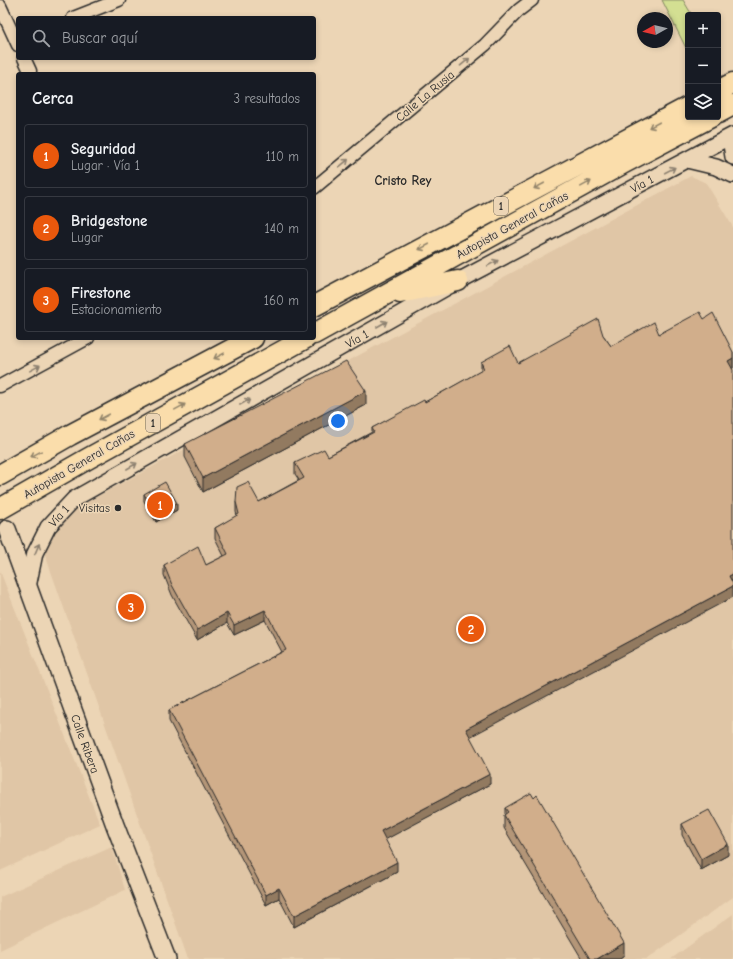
<!DOCTYPE html>
<html lang="es">
<head>
<meta charset="utf-8">
<style>
	body { margin:0; font-family:"Comic Neue",sans-serif; background:#20242c; color:#f1f3f6 }
	.controls { position:absolute; right:12px; top:12px; display:grid; overflow:hidden; border-radius:4px; box-shadow:0 2px 6px #0003 }
	.controls button { width:36px; height:36px; display:grid; place-items:center; padding:0; border:0; border-bottom:1px solid #363941; background:#171b24; color:#f1f3f6; font:20px sans-serif }
	.compass { position:absolute; left:637px; top:12px; width:36px; height:36px; border-radius:50%; background:#171b24; box-shadow:0 2px 6px #0003; rotate:262deg }
	.you { position:absolute; left:338px; top:421px; width:14px; height:14px; margin:-10px; border:3px solid #fff; border-radius:50%; background:#1a73e8; box-shadow:0 0 0 6px #1a73e833 }
	.badge { display:grid; place-items:center; width:26px; height:26px; border-radius:50%; background:#ea580c; color:#fff; font-size:13px; font-weight:700 }
	.pin { position:absolute; translate:-50% -50%; border:2px solid #fff; box-shadow:0 1px 4px #0006 }
	.list { margin:0; padding:0; list-style:none }
	h2 { display:flex; justify-content:space-between; align-items:center; height:52px; margin:0; padding:0 16px; font-size:17px }
	h2 small { font-size:13px; font-weight:400; color:#9ea1a6 }
	.list li { display:grid; grid-template-columns:26px 1fr auto; gap:12px; align-items:center; box-sizing:border-box; height:64px; margin:0 8px 8px; padding:0 8px; border:1px solid #363941; border-radius:4px }
	.list b { display:block; font-size:15px; white-space:nowrap }
	.list p { margin:0; font-size:13px; white-space:nowrap; color:#9ea1a6 }
	.list em { font-size:13px; font-style:normal; color:#9ea1a6 }
	.icon { flex:none; width:22px; height:22px; fill:none; stroke:currentColor; stroke-width:2; stroke-linecap:round; stroke-linejoin:round }
	.map { position:relative; flex:none; width:733px; height:959px; overflow:hidden }
	.search { position:absolute; background:#171b24; box-shadow:0 2px 6px #0003; left:16px; top:16px; width:300px; height:44px; display:flex; align-items:center; gap:10px; box-sizing:border-box; padding:0 14px; border-radius:4px; color:#9ea1a6; font-size:15px }
	.panel { position:absolute; background:#171b24; box-shadow:0 2px 6px #0003; left:16px; top:72px; width:300px; height:268px; border-radius:4px }
	.map>svg:first-child { display:block }
</style>
</head>
<body>
<div class="map">
<svg width="733" height="959" viewBox="0 0 733 959">
	<rect width="100%" height="100%" fill="#ecd5b5"/>
	<filter id="ink" filterUnits="userSpaceOnUse"><feTurbulence type="fractalNoise" baseFrequency=".025" numOctaves="2"/><feDisplacementMap in="SourceGraphic" scale="8" xChannelSelector="R" yChannelSelector="G"/><feConvolveMatrix kernelMatrix="1 2 1 2 8 2 1 2 1" color-interpolation-filters="sRGB"/></filter>
	<g filter="url(#ink)">
		<path fill="#e0c6a6" d="M 691,176 L 706,183 L 733,227 L 733,897 L 647,959 L 188,959 L 42,546 L 76,508 Z
			M 0,571 L 100,824 L 0,871 Z
			M 112,847 L 125,890 L 0,950 L 0,897 Z
			M 733,914 L 733,959 L 671,959 Z"/>
		<path fill="#d3df92" stroke="#7f855e" d="M 662,0 L 683,0 L 692,15 L 688,15 L 688,52 Z"/>
		<g fill="none" stroke-linecap="round" stroke-linejoin="round">
			<defs>
				<path id="minor" d="M 0,6 L 18,45
					M 73,18 L 119,0
					M 24,58 L 30,71
					M 314,188 L 485,45 L 519,10 L 532,0
					M 0,386 L 88,338"/>
				<path id="tertiary" d="M 733,140 L 731,144 L 733,157
					M 687,160 L 716,167 L 733,175
					M 28,587 L 35,553 L 48,527 L 74,499 L 458,281 L 733,135"/>
				<path id="secondary" d="M 7,529 L 115,825 L 167,959"/>
				<path id="trunk" d="M 718,91 L 733,83
					M 718,113 L 733,105
					M 400,293 L 458,281
					M 314,306 L 688,107
					M 314,334 L 624,163 L 711,117
					M 0,475 L 70,435 L 253,338
					M 0,509 L 89,458 L 306,338"/>
			</defs>
			<use href="#minor" stroke="#2b2b2b" stroke-width="15"/>
			<use href="#tertiary" stroke="#2b2b2b" stroke-width="18"/>
			<use href="#secondary" stroke="#2b2b2b" stroke-width="20"/>
			<use href="#trunk" stroke="#2b2b2b" stroke-width="23"/>
			<use href="#minor" stroke="#ecd5b5" stroke-width="12"/>
			<use href="#tertiary" stroke="#ecd5b5" stroke-width="15"/>
			<use href="#secondary" stroke="#ecd5b5" stroke-width="17"/>
			<use href="#trunk" stroke="#faddab" stroke-width="20"/>
		</g>
		<path fill="#b49678" stroke="#2b2b2b" d="M 704,319 L 733,352 L 733,368 L 470,737 L 490,784 L 385,839 L 397,872 L 294,927 L 279,898 L 266,905 L 169,721 L 169,710 L 282,652 L 265,620 L 234,635 L 227,623 L 197,640 L 172,595 L 164,575 L 164,565 L 206,565 L 224,556 L 215,538 L 215,528 L 237,516 L 236,512 L 236,502 L 259,502 L 299,480 L 295,474 L 295,463 L 328,456 L 372,432 L 372,428 L 425,402 L 481,371 L 481,362 L 518,363 L 603,335 L 611,346 L 659,334 Z
			M 366,405 L 203,492 L 185,457 L 185,444 Z
			M 144,494 L 177,510 L 156,522 L 144,501 Z
			M 505,808 L 624,956 L 620,959 L 582,959 L 504,828 L 504,815 L 505,814 Z
			M 682,824 L 728,855 L 701,870 L 682,835 Z"/>
		<path fill="#927a61" stroke="#2b2b2b" d="M 733,358 L 733,368 L 728,371 L 728,361 Z
			M 366,391 L 366,405 L 203,492 L 203,478 Z
			M 177,503 L 177,510 L 156,522 L 156,515 Z
			M 733,574 L 733,585 L 729,576 Z
			M 733,586 L 733,597 L 466,739 L 466,729 Z
			M 265,610 L 265,620 L 234,635 L 234,625 Z
			M 227,613 L 227,623 L 197,640 L 197,630 Z
			M 490,774 L 490,784 L 381,842 L 381,831 Z
			M 728,844 L 728,855 L 701,870 L 701,859 Z
			M 397,862 L 397,872 L 294,927 L 294,916 Z
			M 279,888 L 279,898 L 266,905 L 266,895 Z
			M 624,943 L 624,956 L 620,959 L 597,959 Z"/>
		<path fill="#d1ae8b" stroke="#2b2b2b" d="M 700,312 L 704,319 L 713,313 L 733,352 L 733,358 L 728,361 L 733,370 L 733,574 L 729,576 L 733,584 L 733,586 L 466,729 L 490,774 L 381,831 L 397,862 L 294,916 L 279,888 L 266,895 L 169,710 L 286,650 L 265,610 L 234,625 L 227,613 L 197,630 L 172,585 L 164,565 L 198,546 L 206,565 L 228,554 L 215,528 L 239,514 L 236,502 L 237,487 L 248,482 L 259,502 L 304,478 L 295,463 L 324,449 L 328,456 L 374,432 L 372,428 L 424,400 L 425,402 L 484,369 L 481,362 L 510,346 L 518,363 L 598,319 L 603,335 L 611,346 L 654,322 L 659,334 Z
			M 346,361 L 366,391 L 203,478 L 185,444 Z
			M 165,482 L 177,503 L 156,515 L 144,494 Z
			M 531,793 L 534,798 L 537,795 L 624,943 L 597,959 L 590,959 L 504,815 L 508,812 L 505,808 Z
			M 709,810 L 728,844 L 701,859 L 682,824 Z"/>
		<defs><path id="oneway-shaft" d="M-6 0H5M1.5-3L5.5 0L1.5 3" fill="none" stroke-width="1.6" stroke-linecap="round" stroke-linejoin="round"/></defs>
		<g stroke="#8c8070">
			<use href="#oneway-shaft" transform="translate(465 62) rotate(-40)"/>
			<use href="#oneway-shaft" transform="translate(344 163) rotate(-40)"/>
			<use href="#oneway-shaft" transform="translate(670 170) rotate(-28)"/>
			<use href="#oneway-shaft" transform="translate(493 263) rotate(-28)"/>
			<use href="#oneway-shaft" transform="translate(382 324) rotate(-30)"/>
			<use href="#oneway-shaft" transform="translate(35 368) rotate(-29)"/>
			<use href="#oneway-shaft" transform="translate(245 402) rotate(-30)"/>
			<use href="#oneway-shaft" transform="translate(132 466) rotate(-30)"/>
			<use href="#oneway-shaft" transform="translate(37 549) rotate(-67)"/>
		</g>
		<g stroke="#92846b">
			<use href="#oneway-shaft" transform="translate(654 125) rotate(152)"/>
			<use href="#oneway-shaft" transform="translate(586 184) rotate(-29)"/>
			<use href="#oneway-shaft" transform="translate(539 186) rotate(152)"/>
			<use href="#oneway-shaft" transform="translate(424 247) rotate(152)"/>
			<use href="#oneway-shaft" transform="translate(219 356) rotate(152)"/>
			<use href="#oneway-shaft" transform="translate(180 407) rotate(-29)"/>
			<use href="#oneway-shaft" transform="translate(104 417) rotate(152)"/>
			<use href="#oneway-shaft" transform="translate(36 454) rotate(151)"/>
		</g>
	</g>
	<circle fill="#2b2b2b" stroke="#ecd5b5" stroke-width="1.5" cx="118" cy="508" r="4"/>
	<g text-anchor="middle" dominant-baseline="central" stroke-width="3" stroke-linejoin="round" paint-order="stroke">
		<g fill="#ecd5b5" stroke="#655e54" stroke-width="1">
			<rect x="494" y="197" width="14" height="18" rx="3"/>
			<rect x="146" y="414" width="14" height="18" rx="3"/>
		</g>
		<g font-size="11" font-weight="bold" fill="#2b2b2b">
			<text x="501" y="206">1</text>
			<text x="153" y="423">1</text>
		</g>
		<g font-size="12" fill="#2b2b2b" stroke="#ecd5b5">
			<text transform="translate(425 96) rotate(-40)">Calle La Rusia</text>
			<text transform="translate(642 184) rotate(-28)">Vía 1</text>
			<text transform="translate(512 225) rotate(-29)">Autopista General Cañas</text>
			<text transform="translate(357 339) rotate(-30)">Vía 1</text>
			<text transform="translate(79 464) rotate(-30)">Autopista General Cañas</text>
			<text transform="translate(59 516) rotate(-48)">Vía 1</text>
			<text transform="translate(85 744) rotate(70)">Calle Ribera</text>
		</g>
		<g font-size="12" fill="#2b2b2b" stroke="#ecd5b5" text-anchor="end">
			<text x="110" y="508">Visitas</text>
		</g>
		<g font-size="13" font-weight="bold" fill="#2b2b2b" stroke="#ecd5b5">
			<text x="403" y="180">Cristo Rey</text>
		</g>
	</g>
</svg>
<div class="controls">
<button>+</button>
<button>−</button>
<button><svg class="icon" aria-label="layers" viewBox="0 0 24 24"><path d="M12 4l9 5-9 5-9-5zM3 14l9 5 9-5"/></svg></button>
</div>
<svg class="compass" viewBox="-18 -18 36 36"><path d="M0-13l5 13h-10z" fill="#e53935"/><path d="M0 13l5-13h-10z" fill="#9ea1a6"/></svg>
<div class="you"></div>
<div class="pin badge" style="left:160px;top:505px">1</div>
<div class="pin badge" style="left:471px;top:629px">2</div>
<div class="pin badge" style="left:131px;top:607px">3</div>
<div class="search"><svg class="icon" aria-label="search" viewBox="0 0 24 24"><circle cx="10" cy="10" r="6"/><path d="M15 15l6 6"/></svg>Buscar aquí</div>
<section class="panel">
<h2>Cerca<small>3 resultados</small></h2>
<ul class="list">
<li><span class="badge">1</span><div><b>Seguridad</b><p>Lugar · Vía 1</p></div><em>110 m</em></li>
<li><span class="badge">2</span><div><b>Bridgestone</b><p>Lugar</p></div><em>140 m</em></li>
<li><span class="badge">3</span><div><b>Firestone</b><p>Estacionamiento</p></div><em>160 m</em></li>
</ul>
</section>
</div>
</body>
</html>
